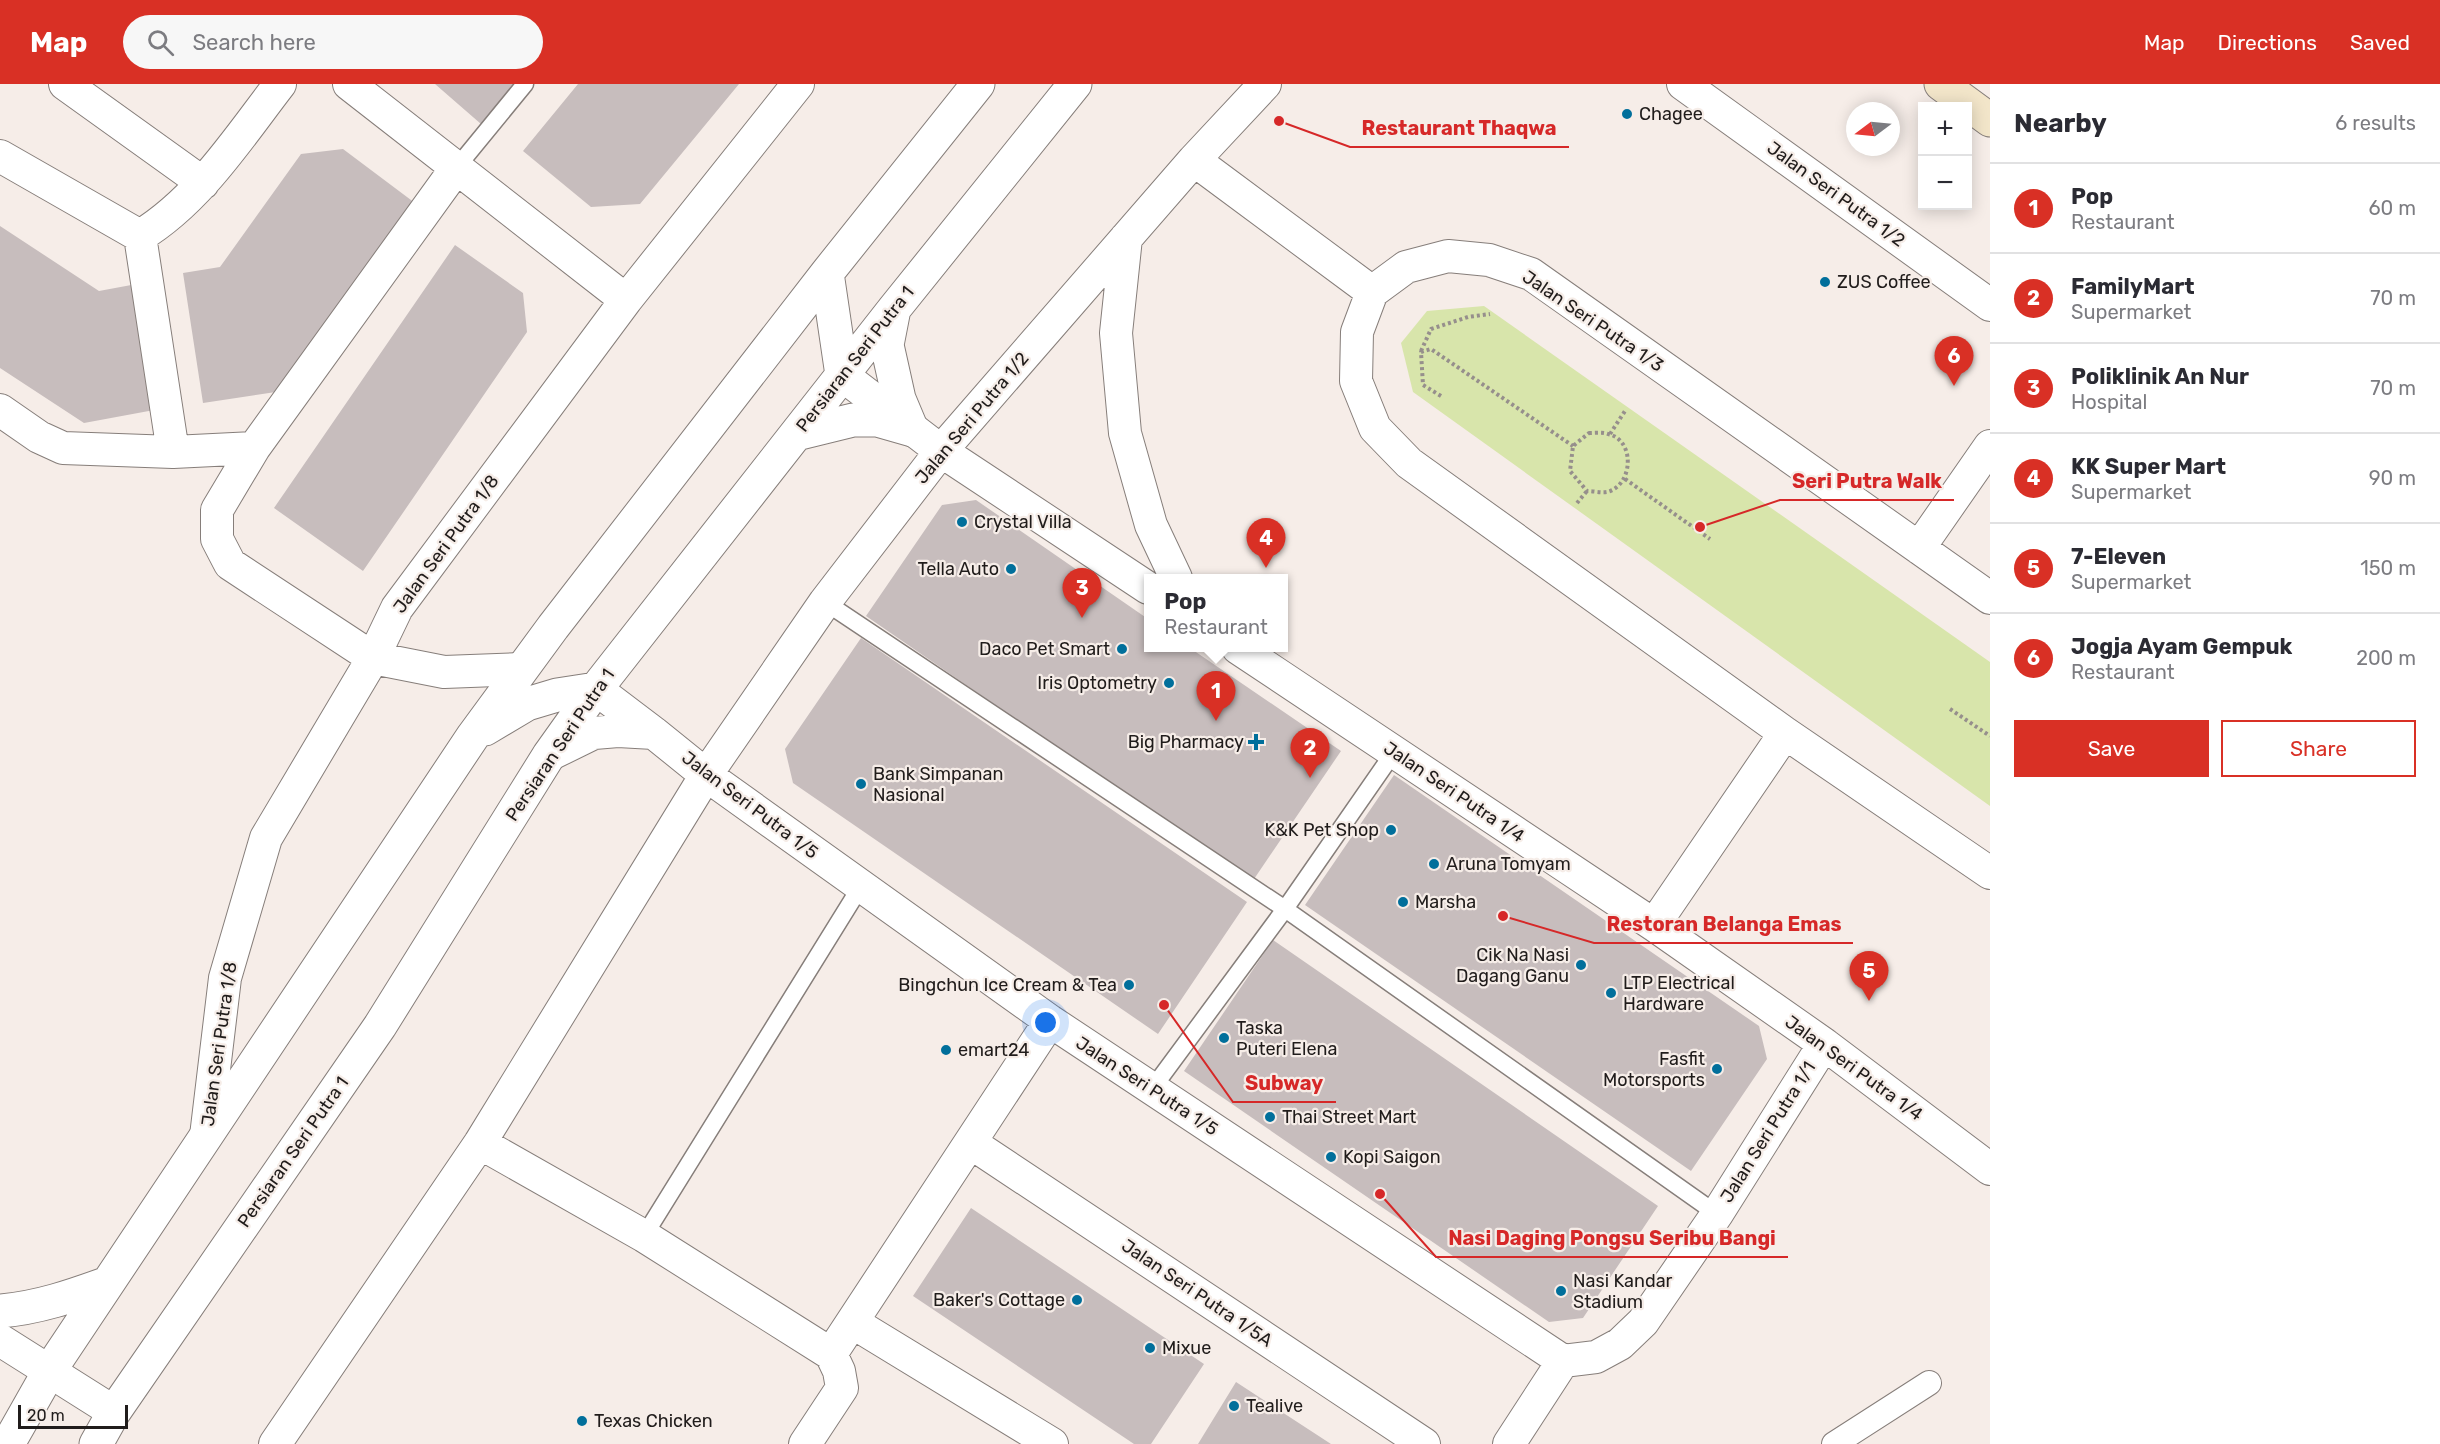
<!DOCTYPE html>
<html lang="en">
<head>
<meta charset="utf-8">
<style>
	body { margin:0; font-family:Rubik,sans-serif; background:#f7f7f7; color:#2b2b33 }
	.controls { position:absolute; right:18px; top:18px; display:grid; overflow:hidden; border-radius:0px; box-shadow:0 3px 15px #0003 }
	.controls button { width:54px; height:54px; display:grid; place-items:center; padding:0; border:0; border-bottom:2px solid #e1e1e2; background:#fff; color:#2b2b33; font:30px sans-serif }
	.compass { position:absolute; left:1846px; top:18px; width:54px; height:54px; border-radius:50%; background:#fff; box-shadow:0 3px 15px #0003; rotate:254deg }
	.scale { position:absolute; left:18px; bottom:15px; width:110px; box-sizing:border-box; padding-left:6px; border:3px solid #201c1b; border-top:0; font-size:16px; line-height:21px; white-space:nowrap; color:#201c1b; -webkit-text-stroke:4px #f6ede8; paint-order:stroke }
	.you { position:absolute; left:1046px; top:939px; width:21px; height:21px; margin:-15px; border:4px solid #fff; border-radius:50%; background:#1a73e8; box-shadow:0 0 0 9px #1a73e833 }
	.badge { display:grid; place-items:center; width:39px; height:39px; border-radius:50%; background:#d93025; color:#fff; font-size:20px; font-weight:700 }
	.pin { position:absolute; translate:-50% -50px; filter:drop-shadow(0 2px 3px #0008) }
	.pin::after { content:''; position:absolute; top:32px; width:21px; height:18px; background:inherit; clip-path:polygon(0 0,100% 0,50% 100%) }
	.popup { position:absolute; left:1144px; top:490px; width:144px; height:78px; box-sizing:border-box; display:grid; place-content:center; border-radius:0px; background:#fff; filter:drop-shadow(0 2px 4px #0005); font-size:20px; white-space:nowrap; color:#7c7c81 }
	.popup b { font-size:22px; color:#2b2b33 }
	.popup::after { content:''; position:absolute; left:50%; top:100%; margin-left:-12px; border:12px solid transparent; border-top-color:#fff }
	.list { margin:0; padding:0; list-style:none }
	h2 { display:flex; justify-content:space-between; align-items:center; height:78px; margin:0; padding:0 24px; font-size:26px }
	h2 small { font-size:20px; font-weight:400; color:#7c7c81 }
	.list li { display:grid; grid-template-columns:39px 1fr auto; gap:18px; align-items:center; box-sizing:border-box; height:90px; padding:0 24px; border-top:2px solid #e1e1e2 }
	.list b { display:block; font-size:22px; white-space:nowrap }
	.list p { margin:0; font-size:20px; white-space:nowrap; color:#7c7c81 }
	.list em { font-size:20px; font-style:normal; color:#7c7c81 }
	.actions { display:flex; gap:12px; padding:18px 24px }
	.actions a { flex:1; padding:14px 0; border:2px solid #d93025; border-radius:0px; text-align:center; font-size:21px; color:#d93025 }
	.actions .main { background:#d93025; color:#fff }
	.icon { flex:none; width:33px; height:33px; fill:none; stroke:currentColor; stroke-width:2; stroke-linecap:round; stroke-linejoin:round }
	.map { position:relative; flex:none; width:1990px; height:1360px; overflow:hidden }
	header { display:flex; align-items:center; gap:36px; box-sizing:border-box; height:84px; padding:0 30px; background:#d93025; color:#fff }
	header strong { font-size:28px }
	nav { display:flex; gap:33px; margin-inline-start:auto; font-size:21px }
	.search { width:420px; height:54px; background:#f7f7f7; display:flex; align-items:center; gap:15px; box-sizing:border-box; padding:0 21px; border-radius:33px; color:#7c7c81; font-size:22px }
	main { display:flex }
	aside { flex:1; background:#fff }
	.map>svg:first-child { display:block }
</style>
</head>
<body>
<header>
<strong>Map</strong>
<div class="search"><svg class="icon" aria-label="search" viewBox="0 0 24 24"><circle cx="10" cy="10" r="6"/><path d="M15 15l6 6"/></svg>Search here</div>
<nav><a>Map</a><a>Directions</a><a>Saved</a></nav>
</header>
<main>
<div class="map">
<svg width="1990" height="1360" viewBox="0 0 1990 1360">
	<rect width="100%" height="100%" fill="#f6ede8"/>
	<path fill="#d8e5ab" d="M 1484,222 L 1990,578 L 1990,722 L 1413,308 L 1401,259 L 1427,227 Z"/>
	<path fill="#c7bdbd" d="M 435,0 L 515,0 L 481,40 Z
		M 578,0 L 739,0 L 640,120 L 591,123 L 523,67 Z
		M 343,65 L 423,125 L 289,306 L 203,319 L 183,189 L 220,183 L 301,70 Z
		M 0,142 L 99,207 L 142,199 L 165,324 L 84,339 L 0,284 Z
		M 455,161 L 523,209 L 527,248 L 363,487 L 274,424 Z
		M 976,416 L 1148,535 L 1148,564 L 1190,564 L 1341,667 L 1252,798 L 866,532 L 942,421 Z
		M 861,554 L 1247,818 L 1158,950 L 793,699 L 785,665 Z
		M 1394,691 L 1759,942 L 1767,975 L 1691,1087 L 1305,821 Z
		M 1273,856 L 1658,1122 L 1583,1234 L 1549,1238 L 1184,987 Z
		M 971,1124 L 1204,1280 L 1151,1360 L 1134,1360 L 913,1212 Z
		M 1236,1298 L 1331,1360 L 1198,1360 Z"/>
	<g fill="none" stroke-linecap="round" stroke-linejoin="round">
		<defs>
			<path id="service" d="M 457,83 L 525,0
				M 825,518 L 1285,825 L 1717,1130
				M 1152,1005 L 1285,825 L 1394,668
				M 644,1152 L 861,802"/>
			<path id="pedestrian" d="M 1834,1360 L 1929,1299"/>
			<path id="minor" d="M 65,0 L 203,99
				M 349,0 L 626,216
				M 1683,0 L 1990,221
				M 0,72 L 140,152 C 199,116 239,53 280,0
				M 1194,76 L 1372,208
				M 457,83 L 254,364 L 217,426 L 217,455 L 230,480 L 373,574 L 444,588 L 522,585
				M 140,152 L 173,368
				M 1126,154 L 1116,249 L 1125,349 L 1151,441 L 1176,494
				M 842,291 L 941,367 L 1148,504
				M 0,326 L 39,353 L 63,364 L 173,368 L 254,364
				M 1919,464 L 1990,362
				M 1990,514 L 1531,190 L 1489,176 L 1448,172 L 1406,183 L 1372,208 L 1357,248 L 1356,297 L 1375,344 L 1409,379 L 1785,649 L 1990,789
				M 1238,564 L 1654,841 L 1824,960 L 1990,1085
				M 596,605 L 654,649 L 706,691 L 1050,937 L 1563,1277
				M 549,671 L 594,649 L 618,647 L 654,649
				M 1654,841 L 1785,649
				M 206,1052 L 225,894 L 266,754 L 373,574 L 397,524 L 626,216 L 798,0
				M 480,1059 L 644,1152 L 831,1270 L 1050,937
				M 971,1059 L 1424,1360
				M 852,1238 L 1052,1360
				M 0,1256 L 114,1328
				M 1563,1277 L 1596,1273 L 1620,1260 L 1643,1238 L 1717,1130 L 1824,960
				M 275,1360 L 480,1059 L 706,691 L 825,518 L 941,367 L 1194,76 L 1265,0
				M 805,1360 L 842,1304 L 839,1287 L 831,1270
				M 1509,1360 L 1563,1277"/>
			<path id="tertiary" d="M 827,189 L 842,291
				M 894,225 L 887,261 L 899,315 L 912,346
				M 796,350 L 853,336 L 877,336 L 912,346
				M 485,645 L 527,620 L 557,611 L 596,605
				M 0,1227 C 38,1224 72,1212 108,1199
				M 8,1360 L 50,1286 L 473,652 L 553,543 L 827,189 L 978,0
				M 96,1360 L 114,1328 L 380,942 L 549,671 L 596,605 L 894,225 L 1075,0"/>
			<path id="secondary" d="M 1941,0 L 1990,36"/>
		</defs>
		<use href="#service" stroke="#867e7a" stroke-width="19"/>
		<use href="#pedestrian" stroke="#867e7a" stroke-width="26"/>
		<use href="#minor" stroke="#867e7a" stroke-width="34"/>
		<use href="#tertiary" stroke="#867e7a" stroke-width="35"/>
		<use href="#secondary" stroke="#867e7a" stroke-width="35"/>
		<path stroke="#968f8c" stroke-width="4" stroke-dasharray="3 3" stroke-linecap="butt" d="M 1421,267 L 1431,245 L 1468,233 L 1490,230
			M 1441,312 L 1423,301 L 1421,268 L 1431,265 L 1573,362
			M 1589,349 C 1595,349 1603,348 1608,350 C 1636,356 1633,402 1607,408 C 1601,409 1593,407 1587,407 L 1570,387 L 1573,362 Z
			M 1610,350 L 1625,327
			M 1625,395 L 1710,455
			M 1577,419 L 1587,407
			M 1950,625 L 1990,652"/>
		<use href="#service" stroke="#fff" stroke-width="16"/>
		<use href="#pedestrian" stroke="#fff" stroke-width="24"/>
		<use href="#minor" stroke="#fff" stroke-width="32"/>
		<use href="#tertiary" stroke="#fff" stroke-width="33"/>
		<use href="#secondary" stroke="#f2e5c9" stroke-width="33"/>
	</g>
	<g fill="#016f9b" stroke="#f6ede8" stroke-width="2">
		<circle cx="1627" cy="30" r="6"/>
		<circle cx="1825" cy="198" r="6"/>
		<circle cx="962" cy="438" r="6"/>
		<circle cx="1011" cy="485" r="6"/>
		<circle cx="1122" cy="565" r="6"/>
		<circle cx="1169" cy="599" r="6"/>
		<path d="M1253 649h6v6h6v6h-6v6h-6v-6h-6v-6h6z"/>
		<circle cx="861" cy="700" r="6"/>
		<circle cx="1391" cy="746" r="6"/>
		<circle cx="1434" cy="780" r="6"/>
		<circle cx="1403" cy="818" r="6"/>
		<circle cx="1581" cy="881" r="6"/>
		<circle cx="1129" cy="901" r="6"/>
		<circle cx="1611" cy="909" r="6"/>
		<circle cx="1224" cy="954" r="6"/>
		<circle cx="946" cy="966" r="6"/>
		<circle cx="1717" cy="985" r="6"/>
		<circle cx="1270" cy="1033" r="6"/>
		<circle cx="1331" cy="1073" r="6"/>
		<circle cx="1561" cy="1207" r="6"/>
		<circle cx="1077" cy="1216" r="6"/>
		<circle cx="1150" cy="1264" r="6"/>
		<circle cx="1234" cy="1322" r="6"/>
		<circle cx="582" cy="1337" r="6"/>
	</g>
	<g text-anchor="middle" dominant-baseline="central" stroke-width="4.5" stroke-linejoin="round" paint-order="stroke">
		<g font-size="18" fill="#201c1b" stroke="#f6ede8" text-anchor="start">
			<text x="1639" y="30">Chagee</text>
			<text x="1837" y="198">ZUS Coffee</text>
			<text x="974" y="438">Crystal Villa</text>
			<text x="999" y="485" text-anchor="end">Tella Auto</text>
			<text x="1110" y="565" text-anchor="end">Daco Pet Smart</text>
			<text x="1157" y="599" text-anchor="end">Iris Optometry</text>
			<text x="1244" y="658" text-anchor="end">Big Pharmacy</text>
			<text x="873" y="690">Bank Simpanan<tspan x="873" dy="21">Nasional</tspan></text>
			<text x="1379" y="746" text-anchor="end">K&amp;K Pet Shop</text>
			<text x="1446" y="780">Aruna Tomyam</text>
			<text x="1415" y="818">Marsha</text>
			<text x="1569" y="871" text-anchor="end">Cik Na Nasi<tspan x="1569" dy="21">Dagang Ganu</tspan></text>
			<text x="1623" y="899">LTP Electrical<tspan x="1623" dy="21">Hardware</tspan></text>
			<text x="1117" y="901" text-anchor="end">Bingchun Ice Cream &amp; Tea</text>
			<text x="1236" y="944">Taska<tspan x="1236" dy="21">Puteri Elena</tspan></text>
			<text x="958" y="966">emart24</text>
			<text x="1705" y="975" text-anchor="end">Fasfit<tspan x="1705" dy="21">Motorsports</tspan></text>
			<text x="1282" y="1033">Thai Street Mart</text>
			<text x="1343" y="1073">Kopi Saigon</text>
			<text x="1573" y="1197">Nasi Kandar<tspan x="1573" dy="21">Stadium</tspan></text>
			<text x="1065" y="1216" text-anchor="end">Baker's Cottage</text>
			<text x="1162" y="1264">Mixue</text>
			<text x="1246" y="1322">Tealive</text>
			<text x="594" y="1337">Texas Chicken</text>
		</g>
		<g font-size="18" fill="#201c1b" stroke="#f6ede8">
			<text transform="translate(1836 110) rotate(36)">Jalan Seri Putra 1/2</text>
			<text transform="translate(1593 237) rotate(34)">Jalan Seri Putra 1/3</text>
			<text transform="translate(855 275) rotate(-52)">Persiaran Seri Putra 1</text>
			<text transform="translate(972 334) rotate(-50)">Jalan Seri Putra 1/2</text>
			<text transform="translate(446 460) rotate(-54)">Jalan Seri Putra 1/8</text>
			<text transform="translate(560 661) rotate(-56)">Persiaran Seri Putra 1</text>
			<text transform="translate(1454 708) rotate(34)">Jalan Seri Putra 1/4</text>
			<text transform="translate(750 721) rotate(37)">Jalan Seri Putra 1/5</text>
			<text transform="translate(219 960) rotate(-82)">Jalan Seri Putra 1/8</text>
			<text transform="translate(1854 984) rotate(36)">Jalan Seri Putra 1/4</text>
			<text transform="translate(1147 1002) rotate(33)">Jalan Seri Putra 1/5</text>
			<text transform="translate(1768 1048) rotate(-58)">Jalan Seri Putra 1/1</text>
			<text transform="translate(293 1068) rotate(-55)">Persiaran Seri Putra 1</text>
			<text transform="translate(1197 1209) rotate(34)">Jalan Seri Putra 1/5A</text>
		</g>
	</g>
	<path fill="none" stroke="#d62828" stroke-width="2" d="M1279 37L1350 63H1569M1700 443L1780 416H1954M1503 832L1594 859H1853M1164 921L1233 1018H1336M1380 1110L1436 1173H1788"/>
	<g fill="#d62828" stroke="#f6ede8" stroke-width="2">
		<circle cx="1279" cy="37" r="6"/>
		<circle cx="1700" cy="443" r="6"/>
		<circle cx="1503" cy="832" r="6"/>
		<circle cx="1164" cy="921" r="6"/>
		<circle cx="1380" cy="1110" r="6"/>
	</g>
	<g font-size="20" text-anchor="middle" font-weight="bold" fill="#d62828" stroke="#f6ede8" stroke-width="4.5" stroke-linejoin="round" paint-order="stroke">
		<text x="1459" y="51">Restaurant Thaqwa</text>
		<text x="1867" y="404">Seri Putra Walk</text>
		<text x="1724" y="847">Restoran Belanga Emas</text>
		<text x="1284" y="1006">Subway</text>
		<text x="1612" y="1161">Nasi Daging Pongsu Seribu Bangi</text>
	</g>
</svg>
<div class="controls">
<button>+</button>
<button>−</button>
</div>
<svg class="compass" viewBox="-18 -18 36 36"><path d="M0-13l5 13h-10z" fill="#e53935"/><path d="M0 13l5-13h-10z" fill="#7c7c81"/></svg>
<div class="scale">20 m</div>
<div class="you"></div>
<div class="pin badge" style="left:1216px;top:637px">1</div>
<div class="popup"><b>Pop</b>Restaurant</div>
<div class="pin badge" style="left:1310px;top:694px">2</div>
<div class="pin badge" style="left:1082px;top:534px">3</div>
<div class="pin badge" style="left:1266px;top:484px">4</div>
<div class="pin badge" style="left:1869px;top:917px">5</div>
<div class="pin badge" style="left:1954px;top:302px">6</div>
</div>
<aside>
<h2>Nearby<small>6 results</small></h2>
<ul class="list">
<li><span class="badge">1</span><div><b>Pop</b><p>Restaurant</p></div><em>60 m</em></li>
<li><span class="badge">2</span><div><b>FamilyMart</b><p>Supermarket</p></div><em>70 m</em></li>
<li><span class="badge">3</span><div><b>Poliklinik An Nur</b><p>Hospital</p></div><em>70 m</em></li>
<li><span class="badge">4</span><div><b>KK Super Mart</b><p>Supermarket</p></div><em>90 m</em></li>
<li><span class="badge">5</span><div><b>7-Eleven</b><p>Supermarket</p></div><em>150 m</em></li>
<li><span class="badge">6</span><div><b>Jogja Ayam Gempuk</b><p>Restaurant</p></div><em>200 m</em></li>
</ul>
<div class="actions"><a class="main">Save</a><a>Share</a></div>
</aside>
</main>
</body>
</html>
